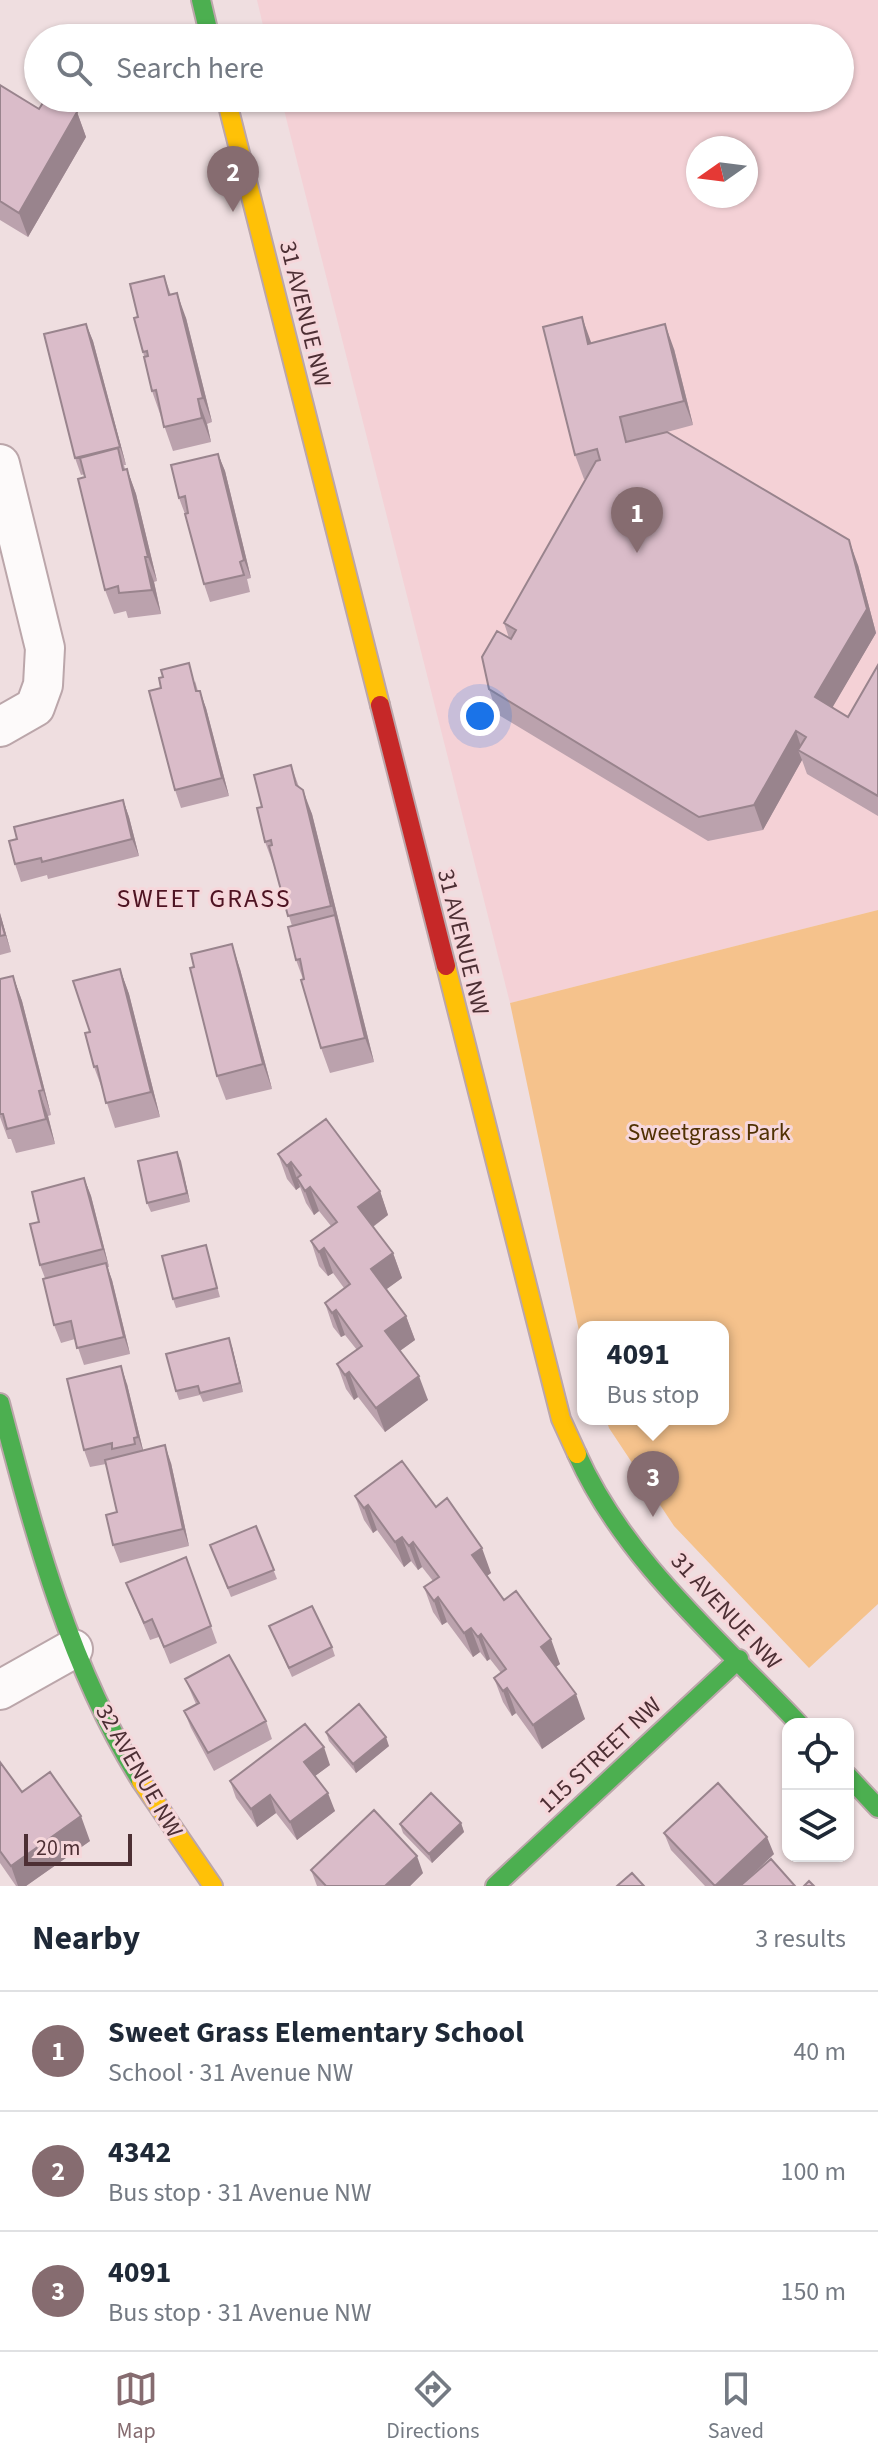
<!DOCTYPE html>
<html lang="en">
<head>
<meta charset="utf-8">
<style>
	body { margin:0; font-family:"Source Sans 3",sans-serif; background:#f2f2f3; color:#1f2937 }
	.controls { position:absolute; right:24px; bottom:24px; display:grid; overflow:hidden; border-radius:16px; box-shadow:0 2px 6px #0004 }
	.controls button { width:72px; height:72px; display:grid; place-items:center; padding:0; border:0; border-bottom:2px solid #e0e1e3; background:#fff; color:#1f2937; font:40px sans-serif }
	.compass { position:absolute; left:686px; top:136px; width:72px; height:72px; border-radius:50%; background:#fff; box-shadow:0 2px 6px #0004; rotate:256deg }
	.scale { position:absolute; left:24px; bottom:20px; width:108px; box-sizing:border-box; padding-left:8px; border:4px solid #4d2f34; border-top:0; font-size:22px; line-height:28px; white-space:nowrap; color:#4d2f34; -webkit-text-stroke:6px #f6d7db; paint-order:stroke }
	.you { position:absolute; left:480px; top:716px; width:28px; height:28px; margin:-20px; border:6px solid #fff; border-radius:50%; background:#1a73e8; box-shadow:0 0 0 12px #1a73e833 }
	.badge { display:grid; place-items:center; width:52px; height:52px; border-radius:50%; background:#866c70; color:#fff; font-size:26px; font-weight:700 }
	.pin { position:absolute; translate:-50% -66px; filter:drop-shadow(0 2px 4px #0008) }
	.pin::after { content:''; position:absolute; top:42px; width:28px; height:24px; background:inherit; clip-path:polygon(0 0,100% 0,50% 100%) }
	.popup { position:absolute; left:577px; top:1321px; width:152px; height:104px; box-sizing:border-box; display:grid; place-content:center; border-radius:16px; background:#fff; filter:drop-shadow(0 2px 6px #0005); font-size:26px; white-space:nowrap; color:#747a83 }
	.popup b { font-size:30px; color:#1f2937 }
	.popup::after { content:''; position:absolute; left:50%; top:100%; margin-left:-16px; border:16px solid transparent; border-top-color:#fff }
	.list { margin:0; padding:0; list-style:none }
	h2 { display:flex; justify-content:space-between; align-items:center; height:104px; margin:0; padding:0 32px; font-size:34px }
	h2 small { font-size:26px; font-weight:400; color:#747a83 }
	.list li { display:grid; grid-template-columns:52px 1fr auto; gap:24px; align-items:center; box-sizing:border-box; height:120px; padding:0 32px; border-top:2px solid #e0e1e3 }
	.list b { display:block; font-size:30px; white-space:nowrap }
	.list p { margin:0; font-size:26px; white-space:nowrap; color:#747a83 }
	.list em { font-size:26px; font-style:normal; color:#747a83 }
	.icon { flex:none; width:44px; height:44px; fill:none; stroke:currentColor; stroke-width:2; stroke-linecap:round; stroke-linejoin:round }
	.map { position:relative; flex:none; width:878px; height:1886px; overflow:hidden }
	.search { position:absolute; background:#fff; box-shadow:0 2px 6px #0004; left:24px; right:24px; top:24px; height:88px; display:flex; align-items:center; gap:20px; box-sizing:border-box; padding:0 28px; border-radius:44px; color:#747a83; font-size:30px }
	.sheet { height:464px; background:#fff }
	nav { display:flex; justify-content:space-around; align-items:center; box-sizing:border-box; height:112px; border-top:2px solid #e0e1e3; background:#fff; font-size:22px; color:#747a83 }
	nav a { display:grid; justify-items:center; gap:4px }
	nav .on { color:#866c70 }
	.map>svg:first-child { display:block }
</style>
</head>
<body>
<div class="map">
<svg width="878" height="1886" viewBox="0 0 878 1886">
	<rect width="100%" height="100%" fill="#efdee0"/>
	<path fill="#f4d1d6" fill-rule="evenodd" d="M 257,0 L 878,0 L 878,910 L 510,1003 L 281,98 L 840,98 L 840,38 L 266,38 ZM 698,148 L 746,148 L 746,196 L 698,196 Z"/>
	<path fill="#f5c28c" d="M 878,910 L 878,1604 L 809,1668 L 674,1526 L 609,1428 L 606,1419 L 723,1419 L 723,1327 L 583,1327 L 583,1350 L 510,1003 Z"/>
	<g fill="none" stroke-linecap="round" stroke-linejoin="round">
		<defs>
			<path id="street" d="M 0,464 L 45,648 L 43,685 L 35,707 L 0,727
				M 0,1690 L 73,1649"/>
			<path id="fast" d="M 201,0 L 210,38
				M 0,1403 C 34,1532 69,1667 141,1781
				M 577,1454 C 624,1560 721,1641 799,1724
				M 848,1776 L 878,1808
				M 495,1886 L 739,1659"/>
			<path id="slow" d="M 226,98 L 380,705
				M 446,966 L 561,1419 L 577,1454
				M 141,1781 L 213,1886"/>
			<path id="jam" d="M 380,705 L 446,966"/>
		</defs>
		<use href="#street" stroke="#bba6aa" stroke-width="42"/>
		<use href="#fast" stroke="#bba6aa" stroke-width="22"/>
		<use href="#slow" stroke="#bba6aa" stroke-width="22"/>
		<use href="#jam" stroke="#bba6aa" stroke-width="22"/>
		<use href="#street" stroke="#fdfafa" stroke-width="38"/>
		<use href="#fast" stroke="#4caf50" stroke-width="18"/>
		<use href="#slow" stroke="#ffc107" stroke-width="18"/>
		<use href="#jam" stroke="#c62828" stroke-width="18"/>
	</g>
	<path fill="#bba2ad" d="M 0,85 L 39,109 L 77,112 L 86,137 L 28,237 L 0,220 Z
		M 164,276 L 171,295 L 186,318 L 212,422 L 207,424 L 211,442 L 173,451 L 152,391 L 143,352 L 138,317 Z
		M 86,324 L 93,341 L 126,465 L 124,465 L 125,469 L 127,469 L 136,494 L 157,581 L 154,582 L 161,614 L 128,618 L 126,611 L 114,614 L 105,590 L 85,477 L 85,474 L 81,475 L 75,458 Z
		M 591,343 L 674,349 L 693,425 L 667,432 L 858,565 L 876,633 L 832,707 L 848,717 L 878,665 L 878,816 L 807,774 L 802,760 L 763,830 L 708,841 L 497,714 L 489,689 L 509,638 L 504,623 L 586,479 L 584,479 L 575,455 Z
		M 218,454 L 225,471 L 251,578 L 247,579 L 250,592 L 210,602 L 204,584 L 185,514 L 179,498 Z
		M 195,681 L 198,691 L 206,708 L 229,796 L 181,808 L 175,790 Z
		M 291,765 L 299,787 L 312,814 L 374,1062 L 330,1073 L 321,1048 L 303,979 L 296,960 L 292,926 L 274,866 L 265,842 L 262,807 Z
		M 123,800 L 129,817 L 139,856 L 48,879 L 47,875 L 21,882 L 15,864 L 17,839 Z
		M 0,913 L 11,952 L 0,955 Z
		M 194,967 L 240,969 L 272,1089 L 226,1100 L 217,1076 Z
		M 120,969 L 129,994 L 160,1117 L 115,1128 L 103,1091 L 94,1067 L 90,1032 Z
		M 13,976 L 22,1001 L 51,1115 L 48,1116 L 55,1144 L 16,1153 L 11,1139 L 8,1139 L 0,1117 L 0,979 Z
		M 177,1152 L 190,1202 L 151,1212 L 147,1203 Z
		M 278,1154 L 380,1191 L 388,1215 L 373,1227 L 393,1253 L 402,1278 L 386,1289 L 406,1316 L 415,1340 L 400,1351 L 428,1400 L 385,1432 L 358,1397 L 354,1400 L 346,1389 L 337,1364 L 357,1350 L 345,1335 L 341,1337 L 333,1327 L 325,1303 L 344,1288 L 333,1273 L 328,1276 L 319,1266 L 311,1241 L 331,1226 L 319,1211 L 314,1215 L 306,1203 L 300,1187 L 296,1190 L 287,1179 Z
		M 84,1178 L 91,1196 L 109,1267 L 107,1267 L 112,1280 L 130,1354 L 84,1365 L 75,1339 L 61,1343 L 54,1325 L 45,1278 L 40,1265 L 39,1222 Z
		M 206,1245 L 220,1297 L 176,1308 L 173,1299 Z
		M 232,1347 L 243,1392 L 203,1402 L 200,1395 L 179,1400 L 176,1391 Z
		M 127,1384 L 143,1450 L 171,1463 L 189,1546 L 120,1563 L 113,1545 L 117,1512 L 106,1464 L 90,1467 L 84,1450 Z
		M 355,1496 L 436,1507 L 491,1573 L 487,1576 L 504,1600 L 560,1664 L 556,1667 L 585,1719 L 542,1749 L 516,1713 L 512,1716 L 503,1702 L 494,1678 L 501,1673 L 490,1659 L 487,1661 L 480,1652 L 473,1657 L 447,1622 L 442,1625 L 433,1612 L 424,1587 L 433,1581 L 422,1567 L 418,1570 L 411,1561 L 404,1567 L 377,1530 L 373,1533 L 364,1520 Z
		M 256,1526 L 277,1579 L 231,1597 L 210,1545 Z
		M 186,1557 L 217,1643 L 170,1664 L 159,1637 L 150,1640 L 126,1583 Z
		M 269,1626 L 332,1647 L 335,1656 L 292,1677 Z
		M 185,1679 L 266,1721 L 272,1739 L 214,1771 L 191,1728 L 184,1711 L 196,1704 Z
		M 326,1732 L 389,1746 L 356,1773 L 329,1741 Z
		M 0,1762 L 22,1792 L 90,1841 L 26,1886 L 16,1886 L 0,1863 Z
		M 330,1765 L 315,1776 L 335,1811 L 297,1840 L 276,1813 L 257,1827 L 236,1798 L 230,1781 Z
		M 461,1823 L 464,1832 L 432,1863 L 403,1833 L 400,1824 Z
		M 664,1833 L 774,1854 L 740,1886 L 705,1886 L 671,1850 Z
		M 311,1870 L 423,1873 L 410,1886 L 317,1886 Z"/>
	<path fill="#99848d" d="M 77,112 L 86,137 L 28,237 L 19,213 Z
		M 177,293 L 186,318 L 212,422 L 203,398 Z
		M 582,317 L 591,342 L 597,368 L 588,344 Z
		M 86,324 L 93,341 L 126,465 L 120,447 Z
		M 665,324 L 674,349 L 693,425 L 684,401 Z
		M 198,399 L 207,424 L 211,442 L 202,418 Z
		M 218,454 L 225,471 L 251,578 L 244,560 Z
		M 127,469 L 136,494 L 157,581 L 148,557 Z
		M 849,540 L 858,565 L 876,633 L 824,722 L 815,697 Z
		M 145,557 L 154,582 L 161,614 L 152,590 Z
		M 200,691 L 206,708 L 229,796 L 222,778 Z
		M 796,731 L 803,753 L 798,750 L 802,760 L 763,830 L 754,805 Z
		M 303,790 L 312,814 L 374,1062 L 365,1038 Z
		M 123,800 L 129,817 L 139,856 L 132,839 Z
		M 0,913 L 11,952 L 0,918 Z
		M 232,944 L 240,969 L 272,1089 L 263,1064 Z
		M 120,969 L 129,994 L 160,1117 L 151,1092 Z
		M 13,976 L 22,1001 L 51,1115 L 43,1090 Z
		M 39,1091 L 48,1116 L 55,1144 L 46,1119 Z
		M 177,1152 L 181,1161 L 190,1202 L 187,1193 Z
		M 291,1162 L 300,1187 L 296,1190 L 287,1166 Z
		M 84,1178 L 91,1196 L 109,1267 L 103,1249 Z
		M 310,1187 L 319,1211 L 314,1215 L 305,1191 Z
		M 380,1191 L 388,1215 L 367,1231 L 358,1207 Z
		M 324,1248 L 333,1273 L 328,1276 L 319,1252 Z
		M 393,1253 L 402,1278 L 380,1294 L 371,1269 Z
		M 106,1263 L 112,1280 L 130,1354 L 124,1337 Z
		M 336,1310 L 345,1335 L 341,1337 L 332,1313 Z
		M 406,1316 L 415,1340 L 394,1355 L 385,1331 Z
		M 229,1338 L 232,1347 L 243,1392 L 240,1383 Z
		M 121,1366 L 127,1384 L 144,1454 L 138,1437 Z
		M 349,1372 L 358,1397 L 354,1400 L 345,1375 Z
		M 419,1376 L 428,1400 L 385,1432 L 376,1408 Z
		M 165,1445 L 171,1463 L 189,1546 L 183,1529 Z
		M 368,1505 L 377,1530 L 373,1533 L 364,1508 Z
		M 402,1537 L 411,1561 L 404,1567 L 395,1542 Z
		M 413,1542 L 422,1567 L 418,1570 L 409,1546 Z
		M 482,1548 L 491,1573 L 481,1580 L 472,1555 Z
		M 438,1597 L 447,1622 L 442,1625 L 434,1601 Z
		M 471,1628 L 480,1652 L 473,1657 L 464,1633 Z
		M 481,1634 L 490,1659 L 487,1661 L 478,1637 Z
		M 551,1639 L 560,1664 L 550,1671 L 541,1647 Z
		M 507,1688 L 516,1713 L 512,1716 L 503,1691 Z
		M 576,1694 L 585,1719 L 542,1749 L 533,1725 Z
		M 386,1737 L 389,1746 L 356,1773 L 353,1764 Z
		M 324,1747 L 330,1765 L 311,1779 L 304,1762 Z
		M 328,1793 L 335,1811 L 297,1840 L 290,1822 Z
		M 270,1795 L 276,1813 L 257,1827 L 251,1809 Z
		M 81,1816 L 90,1841 L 26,1886 L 18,1886 L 11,1866 Z
		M 461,1823 L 464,1832 L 432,1863 L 429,1854 Z
		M 767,1837 L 774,1854 L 740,1886 L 715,1886 Z
		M 417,1856 L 423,1873 L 410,1886 L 385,1886 Z"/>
	<path fill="#dabcc9" stroke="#99848d" stroke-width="2" d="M 0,85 L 39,109 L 46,98 L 54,98 L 77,112 L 19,213 L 0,201 Z
		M 164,276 L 169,295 L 177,293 L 203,398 L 198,399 L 202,418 L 164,427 L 156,390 L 152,391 L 144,357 L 148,356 L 147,351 L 143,352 L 134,318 L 138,317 L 130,284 Z
		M 582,317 L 588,344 L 665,324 L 684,401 L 620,417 L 626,442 L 667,432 L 849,540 L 867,609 L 815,697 L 848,717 L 878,665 L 878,796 L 798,750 L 806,737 L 796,731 L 754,805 L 699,817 L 489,689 L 482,657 L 497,631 L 511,639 L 516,630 L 504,623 L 596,461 L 600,460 L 597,449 L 575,455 L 543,327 Z
		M 86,324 L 120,447 L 75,458 L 44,334 Z
		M 118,448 L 123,470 L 127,469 L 148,557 L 145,557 L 152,590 L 119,593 L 118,586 L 105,590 L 78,479 L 85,477 L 80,458 Z
		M 218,454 L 244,560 L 240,562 L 244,575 L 204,584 L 185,514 L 188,513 L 185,496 L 179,498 L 171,465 Z
		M 189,663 L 196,691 L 200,691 L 222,778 L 175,790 L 149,691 L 161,688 L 159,678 L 163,677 L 161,670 Z
		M 291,765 L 296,785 L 303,790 L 331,906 L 288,916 L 269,846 L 272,845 L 271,840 L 265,842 L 257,808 L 262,807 L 254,775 Z
		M 123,800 L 132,839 L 42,862 L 41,858 L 15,864 L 9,841 L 17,839 L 14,827 Z
		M 335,915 L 365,1038 L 321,1048 L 301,980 L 304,979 L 300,959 L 296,960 L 288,927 Z
		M 0,918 L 5,935 L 0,936 Z
		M 232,944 L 263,1064 L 217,1076 L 190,968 L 194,967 L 191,954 Z
		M 120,969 L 151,1092 L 106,1103 L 97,1066 L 94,1067 L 85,1033 L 90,1032 L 73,981 Z
		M 13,976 L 43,1090 L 39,1091 L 46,1119 L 7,1129 L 3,1114 L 0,1114 L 0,979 Z
		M 326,1119 L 380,1191 L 358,1207 L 393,1253 L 371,1269 L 406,1316 L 385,1331 L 419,1376 L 376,1408 L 349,1372 L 345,1375 L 337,1364 L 362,1346 L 336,1310 L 332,1313 L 325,1303 L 350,1284 L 324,1248 L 319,1252 L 311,1241 L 337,1222 L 310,1187 L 305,1191 L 297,1178 L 301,1175 L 291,1162 L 287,1166 L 278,1154 Z
		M 177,1152 L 187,1193 L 147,1203 L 138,1161 Z
		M 84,1178 L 103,1249 L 40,1265 L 30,1224 L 39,1222 L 32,1192 Z
		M 206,1245 L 217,1288 L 173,1299 L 162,1256 Z
		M 106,1263 L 124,1337 L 77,1348 L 71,1321 L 54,1325 L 43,1279 Z
		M 229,1338 L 240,1383 L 200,1393 L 198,1386 L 176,1391 L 166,1354 Z
		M 121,1366 L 138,1437 L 134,1438 L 135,1444 L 112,1449 L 112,1443 L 84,1450 L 67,1379 Z
		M 165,1445 L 183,1529 L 113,1545 L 106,1515 L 117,1512 L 105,1460 Z
		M 402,1461 L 436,1507 L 447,1498 L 482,1548 L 472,1555 L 504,1600 L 516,1591 L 551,1639 L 541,1647 L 576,1694 L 533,1725 L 507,1688 L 503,1691 L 494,1678 L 506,1669 L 481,1634 L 478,1637 L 471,1628 L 464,1633 L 438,1597 L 434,1601 L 424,1587 L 439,1577 L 413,1542 L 409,1546 L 402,1537 L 395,1542 L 368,1505 L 364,1508 L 355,1496 Z
		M 256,1526 L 274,1570 L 228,1588 L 210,1545 Z
		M 186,1557 L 211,1626 L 164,1647 L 152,1619 L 144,1623 L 126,1583 Z
		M 312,1606 L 332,1647 L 289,1668 L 269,1626 Z
		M 229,1655 L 266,1721 L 208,1753 L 184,1711 L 199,1703 L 185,1679 Z
		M 359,1704 L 386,1737 L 353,1764 L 326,1732 Z
		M 305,1724 L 324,1747 L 304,1762 L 328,1793 L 290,1822 L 270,1795 L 251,1809 L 230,1781 Z
		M 0,1762 L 22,1792 L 50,1772 L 81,1816 L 11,1866 L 0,1851 Z
		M 718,1783 L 767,1837 L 715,1886 L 664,1833 Z
		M 431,1793 L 461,1823 L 429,1854 L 400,1824 Z
		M 374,1810 L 417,1856 L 385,1886 L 326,1886 L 311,1870 Z
		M 771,1859 L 795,1886 L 740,1886 Z
		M 632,1873 L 644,1886 L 617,1886 Z
		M 809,1881 L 814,1886 L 804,1886 Z"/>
	<g text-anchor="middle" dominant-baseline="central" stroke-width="6" stroke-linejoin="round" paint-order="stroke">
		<g font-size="24" fill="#4d2f34" stroke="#f6d7db">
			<text transform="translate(305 314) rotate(76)">31 AVENUE NW</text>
			<text transform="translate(463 942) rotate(76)">31 AVENUE NW</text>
			<text transform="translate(726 1611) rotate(47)">31 AVENUE NW</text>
			<text transform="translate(600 1755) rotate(-43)">115 STREET NW</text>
			<text transform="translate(139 1771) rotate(60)">32 AVENUE NW</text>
		</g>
		<g font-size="24" fill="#503103" stroke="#f6d7db">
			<text x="709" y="1132">Sweetgrass Park</text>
		</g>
		<g font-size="26" letter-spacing="2" fill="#4e1322" stroke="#f6d7db">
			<text x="204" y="898">SWEET GRASS</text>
		</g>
	</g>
</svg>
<div class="controls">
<button><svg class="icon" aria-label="locate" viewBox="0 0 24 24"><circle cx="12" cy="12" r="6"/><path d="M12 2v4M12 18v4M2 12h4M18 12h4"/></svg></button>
<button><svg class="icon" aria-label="layers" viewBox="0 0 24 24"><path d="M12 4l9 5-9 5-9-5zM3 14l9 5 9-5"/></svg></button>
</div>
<svg class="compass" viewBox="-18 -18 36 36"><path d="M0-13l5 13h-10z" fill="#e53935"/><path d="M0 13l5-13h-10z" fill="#747a83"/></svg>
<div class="scale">20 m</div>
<div class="you"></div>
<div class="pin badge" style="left:637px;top:553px">1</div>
<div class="pin badge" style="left:233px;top:212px">2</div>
<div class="pin badge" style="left:653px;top:1517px">3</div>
<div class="popup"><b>4091</b>Bus stop</div>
<div class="search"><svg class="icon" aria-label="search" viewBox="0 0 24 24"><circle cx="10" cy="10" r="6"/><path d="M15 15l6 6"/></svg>Search here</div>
</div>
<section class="sheet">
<h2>Nearby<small>3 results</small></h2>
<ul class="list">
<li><span class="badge">1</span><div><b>Sweet Grass Elementary School</b><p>School · 31 Avenue NW</p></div><em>40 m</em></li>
<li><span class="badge">2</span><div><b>4342</b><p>Bus stop · 31 Avenue NW</p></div><em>100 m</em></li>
<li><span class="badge">3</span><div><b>4091</b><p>Bus stop · 31 Avenue NW</p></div><em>150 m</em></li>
</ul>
</section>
<nav>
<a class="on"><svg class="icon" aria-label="map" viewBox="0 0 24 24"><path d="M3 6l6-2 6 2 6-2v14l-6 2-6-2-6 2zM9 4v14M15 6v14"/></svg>Map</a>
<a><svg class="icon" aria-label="directions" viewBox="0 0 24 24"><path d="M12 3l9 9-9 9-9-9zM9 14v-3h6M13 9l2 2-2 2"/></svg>Directions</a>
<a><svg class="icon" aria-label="saved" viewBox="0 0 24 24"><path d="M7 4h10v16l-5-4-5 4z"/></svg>Saved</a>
</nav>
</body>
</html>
